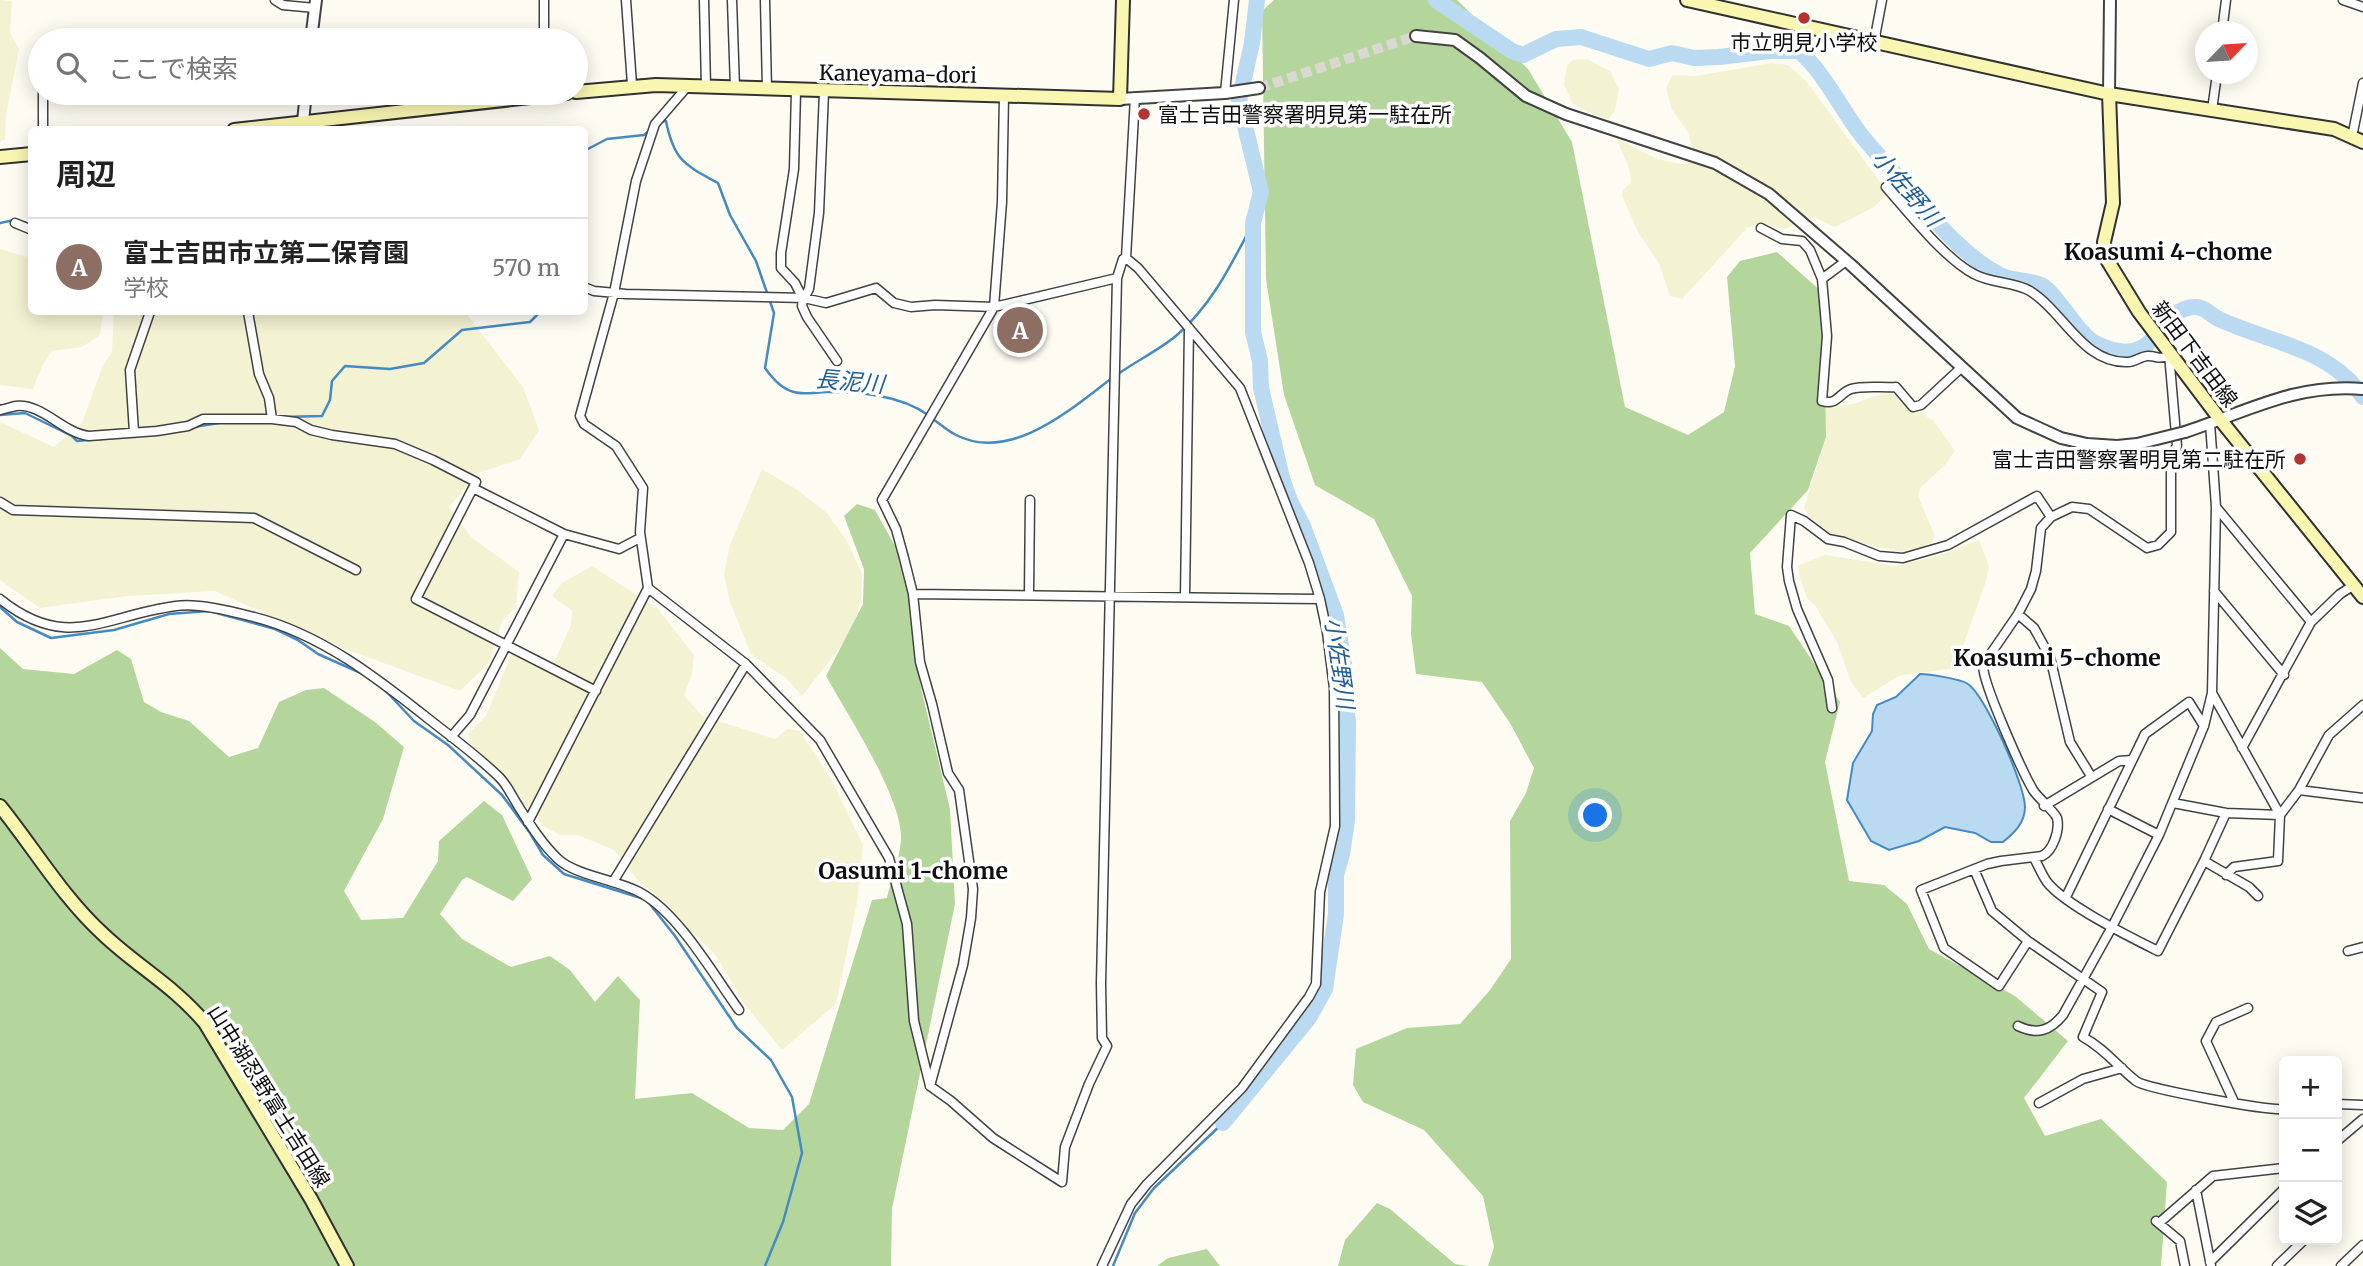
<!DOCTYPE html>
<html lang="ja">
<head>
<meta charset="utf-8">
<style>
	body { margin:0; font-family:Merriweather,"Noto Sans JP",serif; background:#f2f2f2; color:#222 }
	.controls { position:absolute; right:21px; bottom:21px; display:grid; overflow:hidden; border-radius:10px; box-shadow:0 4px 18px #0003 }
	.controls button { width:63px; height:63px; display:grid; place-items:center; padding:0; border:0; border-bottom:2px solid #e0e0e0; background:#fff; color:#222; font:35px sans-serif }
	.compass { position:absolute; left:2195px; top:21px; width:63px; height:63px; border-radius:50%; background:#fff; box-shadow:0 4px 18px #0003; rotate:65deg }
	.you { position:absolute; left:1596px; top:816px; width:24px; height:24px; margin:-18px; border:5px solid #fff; border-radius:50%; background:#1a73e8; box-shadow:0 0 0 10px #1a73e833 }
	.badge { display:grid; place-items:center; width:46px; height:46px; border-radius:50%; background:#2563eb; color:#fff; font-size:23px; font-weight:700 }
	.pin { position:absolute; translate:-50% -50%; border:4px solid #fff; box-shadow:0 2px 7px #0006 }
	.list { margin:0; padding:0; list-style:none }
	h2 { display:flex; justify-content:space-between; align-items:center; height:91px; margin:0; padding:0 28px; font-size:30px }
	h2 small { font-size:23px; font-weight:400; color:#767676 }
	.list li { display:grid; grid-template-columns:46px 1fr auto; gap:21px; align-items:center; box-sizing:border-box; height:98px; padding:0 28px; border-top:2px solid #e0e0e0 }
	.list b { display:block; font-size:26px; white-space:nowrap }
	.list p { margin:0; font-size:23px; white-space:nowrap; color:#767676 }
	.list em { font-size:23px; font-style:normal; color:#767676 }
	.icon { flex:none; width:38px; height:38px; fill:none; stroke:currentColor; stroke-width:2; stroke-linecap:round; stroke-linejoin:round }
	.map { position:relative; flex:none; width:2363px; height:1266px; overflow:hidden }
	.search { position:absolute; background:#fff; box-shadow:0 4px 18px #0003; left:28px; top:28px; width:560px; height:77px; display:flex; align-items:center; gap:18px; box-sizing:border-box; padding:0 24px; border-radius:38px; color:#767676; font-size:26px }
	.panel { position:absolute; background:#fff; box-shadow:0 4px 18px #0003; left:28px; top:126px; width:560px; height:189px; border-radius:10px }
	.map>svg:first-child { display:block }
</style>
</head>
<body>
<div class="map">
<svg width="2363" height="1266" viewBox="0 0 2363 1266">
	<rect width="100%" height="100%" fill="#fefcf2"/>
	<path fill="#f3f2d3" d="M 0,0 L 12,1 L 10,33 L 19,49 L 6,115 L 5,139 L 0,142 Z
		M 1587,59 L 1611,72 L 1619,90 L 1615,110 L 1609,119 L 1595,115 L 1573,104 L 1564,85 L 1567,65 L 1573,60 Z
		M 1771,63 L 1788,65 L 1806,81 L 1888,193 L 1874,207 L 1835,227 L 1813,217 L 1785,229 L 1760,223 L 1747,228 L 1682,299 L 1670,296 L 1659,263 L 1638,232 L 1622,196 L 1623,190 L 1631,182 L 1629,168 L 1616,138 L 1657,159 L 1681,164 L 1696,162 L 1688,132 L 1672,110 L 1666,88 L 1673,75 L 1696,76 Z
		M 0,249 L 31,258 L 32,312 L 103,312 L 100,335 L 82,347 L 52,351 L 42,366 L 33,389 L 0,385 Z
		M 114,312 L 465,312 L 523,387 L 539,430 L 520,459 L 478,473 L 449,507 L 471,537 L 519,572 L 516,607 L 502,621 L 489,663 L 460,691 L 348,650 L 215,591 L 127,596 L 40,608 L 0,580 L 0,422 L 54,447 L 82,423 L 103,365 L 112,352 Z
		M 1891,393 L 1898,394 L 1914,409 L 1933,420 L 1955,451 L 1944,466 L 1921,487 L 1918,496 L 1935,536 L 1931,545 L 1902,552 L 1847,540 L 1827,531 L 1813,520 L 1804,508 L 1826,437 L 1823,407 L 1853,404 L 1878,395 Z
		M 762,469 L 799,491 L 827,513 L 847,541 L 862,574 L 861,600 L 851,633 L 802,696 L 786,678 L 751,654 L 730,602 L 724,575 L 730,545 Z
		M 1979,540 L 1989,566 L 1986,581 L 1964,643 L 1961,664 L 1954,668 L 1899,676 L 1863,698 L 1851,682 L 1837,642 L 1816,607 L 1807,598 L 1799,575 L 1799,565 L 1825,555 L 1896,566 L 1943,554 Z
		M 592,566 L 658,609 L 694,655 L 692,674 L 684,695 L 702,716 L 775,739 L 787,729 L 800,731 L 832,781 L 863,845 L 857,903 L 836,1004 L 782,1050 L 743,1002 L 717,957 L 663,901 L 637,879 L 614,850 L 578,835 L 560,835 L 545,827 L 474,750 L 468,734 L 486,716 L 513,651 L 542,662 L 555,660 L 571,625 L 572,610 L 552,596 L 562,583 Z"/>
	<path fill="#b4d69d" d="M 1274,0 L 1457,0 L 1528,69 L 1572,142 L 1625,407 L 1688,435 L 1724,412 L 1735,366 L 1727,277 L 1740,261 L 1777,252 L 1823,293 L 1826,437 L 1808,490 L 1750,553 L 1755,614 L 1789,626 L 1840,702 L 1825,762 L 1849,881 L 1884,885 L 1907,904 L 1929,949 L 2015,996 L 2068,1041 L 2024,1098 L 2045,1136 L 2101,1119 L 2167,1182 L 2161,1266 L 1488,1266 L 1494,1247 L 1483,1196 L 1424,1130 L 1363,1102 L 1353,1085 L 1356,1049 L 1407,1028 L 1460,1024 L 1490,990 L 1511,959 L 1510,821 L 1526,793 L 1534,768 L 1510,723 L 1482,682 L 1416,674 L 1411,634 L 1412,596 L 1374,519 L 1315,485 L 1284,395 L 1266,279 L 1262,11 Z
		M 857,504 L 875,510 L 895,546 L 908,591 L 921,688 L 950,809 L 955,904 L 892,1209 L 891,1266 L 0,1266 L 0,648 L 23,669 L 74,674 L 117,650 L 131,659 L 144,702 L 161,712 L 189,721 L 229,757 L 258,748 L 279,702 L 306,690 L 324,688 L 375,722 L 404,747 L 383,819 L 344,891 L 361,920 L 403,918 L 438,861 L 439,841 L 484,801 L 502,815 L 532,879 L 513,901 L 467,877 L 462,880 L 440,914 L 462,939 L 511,967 L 550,956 L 570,970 L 595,1002 L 618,976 L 640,1000 L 635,1099 L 692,1093 L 749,1128 L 783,1130 L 809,1104 L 872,900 L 887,898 C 891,880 902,852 901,835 C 899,793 848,715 826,676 L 863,604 L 864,569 L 844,516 Z
		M 1377,1203 L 1390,1209 L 1455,1264 L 1470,1266 L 1338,1266 L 1345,1240 Z
		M 1207,1249 L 1220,1266 L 1157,1266 L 1168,1258 Z"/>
	<path fill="#badaf2" stroke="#468ac4" stroke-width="2" d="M 1920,674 C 1929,674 1961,679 1968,684 C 1985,695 2025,785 2025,807 C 2025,823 2014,833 2003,842 L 1991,842 L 1975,833 L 1945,827 L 1919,841 L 1889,850 L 1871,841 L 1847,800 L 1853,763 L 1872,731 L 1873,714 L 1877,705 L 1896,697 Z"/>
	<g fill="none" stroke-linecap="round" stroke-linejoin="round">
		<path stroke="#468ac4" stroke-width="2.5" d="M 661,122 L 666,121 C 674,161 685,165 718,183 L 730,215 L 756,261 L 774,313 L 765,368 C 772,378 781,389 794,392 C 803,395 817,392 827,392 C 861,392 900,395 928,415
			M 584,151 L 607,139 L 644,135 L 650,130
			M 24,222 L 32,225
			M 0,223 L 14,220
			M 1118,374 C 1136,361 1161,349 1177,335 C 1212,305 1232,263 1253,223
			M 0,415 L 25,413 L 72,436 L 77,441 L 146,435
			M 281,417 L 322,416 L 330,400 L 332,381 L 345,366 L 390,369 L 424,363 L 462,330 L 530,322 L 540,312
			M 933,419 C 940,424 948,431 956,435 C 1011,463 1071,409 1112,378
			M 194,427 L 219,423
			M 0,607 L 17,622 L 51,638 L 114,630 L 169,614 L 209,611 L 275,629 L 298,640 L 318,654 L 363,674
			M 382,687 L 414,721 L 448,745 L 502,795 L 530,833 L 543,855 L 564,874 L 644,899
			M 649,903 L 675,936 L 737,1028 L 771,1060 L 792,1097 L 802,1153 L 783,1222 L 765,1266
			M 1113,1266 L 1135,1213 L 1154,1188 L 1223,1123"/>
		<path stroke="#badaf2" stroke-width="16" d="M 1436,0 L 1512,51 L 1523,55 L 1556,39 L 1581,37 L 1649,59 L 1672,53 L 1694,58 L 1719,57 L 1770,51 L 1799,51 C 1825,74 1838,104 1859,132 C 1870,147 1884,161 1897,176 C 1928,212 1957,252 2000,275 C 2012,282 2028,279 2041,285 C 2057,293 2078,335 2095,343 C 2159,375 2156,309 2194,307 C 2206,306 2210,316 2221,320 C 2271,343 2330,348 2363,397
			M 1223,1123 L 1309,1018 L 1325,989 L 1336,914 L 1336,875 L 1342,854 L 1347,821 L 1348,720 L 1346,710 L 1348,688 L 1336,615 L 1303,526 L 1290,501 L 1282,478 L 1261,388 L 1260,361 L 1253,332 L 1253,223 L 1261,192 L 1239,101 L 1252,43 L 1257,0"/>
		<path stroke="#dad8d0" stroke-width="10" stroke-dasharray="10 5" stroke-linecap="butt" d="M 1259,88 L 1416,36"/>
		<defs>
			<path id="minor" d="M 275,0 L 283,5 L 315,8
				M 544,0 L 544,28 L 547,40
				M 626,0 L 632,85
				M 704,0 L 706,87
				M 732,0 L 735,88
				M 765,0 L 767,90
				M 2343,0 L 2363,7
				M 2222,32 L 2226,0
				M 1874,42 L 1882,0
				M 687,87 L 655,124 L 636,181 L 614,293 L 580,416 L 584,424 L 616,446 L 643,488 L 640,532 L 648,588 L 746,664 L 820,740 L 889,858 L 907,924 L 914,1021 L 930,1086 L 951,1101 L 993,1138 L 1062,1182 L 1065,1147 L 1089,1084 L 1107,1046 L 1102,1038 L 1101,983 L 1117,278 L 1123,259 L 1126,258 L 1135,97
				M 796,91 L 794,169 L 781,253 L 781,268 L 795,283 L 803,299 L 802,306 L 807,317 L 837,361
				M 43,93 L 43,130
				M 1225,93 L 1234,0
				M 2212,110 L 2217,74
				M 2352,137 L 2363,83
				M 1886,187 C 1908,212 1945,259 1974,274 C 1992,284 2013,281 2030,291 C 2064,312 2083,364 2128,362 C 2135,362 2141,356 2148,356 C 2159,356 2156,360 2169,356
				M 15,223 L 32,230
				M 1761,228 L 1782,239 L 1802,241 L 1810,250 L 1822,279
				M 1846,261 L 1822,279 L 1827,336 L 1822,401 C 1837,406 1839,393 1851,389 C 1864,385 1883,388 1896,387 L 1913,407 L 1921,405 L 1962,367
				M 584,287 L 594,291 L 626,294 L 804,298 L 826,303 L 876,288 L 894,303 L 911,307 L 935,305 L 994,307 L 1117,278
				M 804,298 L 809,289 L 819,213 L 824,92
				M 248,312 L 259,374 L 269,398 L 272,419
				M 0,410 C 5,409 11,407 16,406 C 42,403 63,433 89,436 L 157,431 L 188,426 L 203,419 L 272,419 L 296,422 L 311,430 L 332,435 L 395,444 L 433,460 L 476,482 L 416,599 L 596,691
				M 134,432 L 130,370 L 150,312
				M 473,488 L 564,534 L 619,549 L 640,538
				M 0,502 L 13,510 L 254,518 L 356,570
				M 2216,507 L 2311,622
				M 2214,591 L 2284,675
				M 913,594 L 1320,599
				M 1029,595 L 1030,500
				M 1185,597 L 1189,328
				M 0,599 C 67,653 105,615 176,606 C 199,603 230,611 254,617 C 321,634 377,678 430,720 C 454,739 479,757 500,778 C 507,785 512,796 517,804 C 529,823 542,844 558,859 C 576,876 619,880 641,893 C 679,914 713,974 739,1010
				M 2018,614 L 2034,628 L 2050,657 L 2070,742 L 2091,776
				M 2212,693 L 2280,815 L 2278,861 L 2234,867 L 2226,875
				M 1832,708 L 1828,680 L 1797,609 L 1789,581 L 1787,567 L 1791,515 L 1804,521 L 1828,539 L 1844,542 L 1879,556 L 1903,558 L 1948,545 L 2037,496 L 2051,517
				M 451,737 L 470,715 L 564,534
				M 2242,748 L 2311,622 L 2340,594 L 2354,585
				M 2299,790 L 2363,798
				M 2173,803 L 2226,813 L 2280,815
				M 2044,806 L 2119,761 L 2132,760
				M 2108,809 L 2159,835
				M 2280,815 L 2299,790 L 2329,735 L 2363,705
				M 528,822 L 648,588
				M 2034,858 C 2038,865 2042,875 2047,882 C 2065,905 2130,937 2158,951 L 2204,861 L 2226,813
				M 2204,861 L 2249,887 L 2258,896
				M 1974,869 L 1992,911 L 2028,941 L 2102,992 L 2083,1037 C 2105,1049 2117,1066 2136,1081 C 2146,1089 2270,1111 2284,1109
				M 613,882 L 746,664
				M 2066,897 L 2145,734 L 2189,702 L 2204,726
				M 2028,941 L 1999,986 L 1944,948 L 1921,890 L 1987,864 L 2001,861 L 2042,856 C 2053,851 2060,830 2057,818 C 2055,812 2038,798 2033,790 C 2022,771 1982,682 1983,665 L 2018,614 L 2031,589 L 2036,571 L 2041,528 L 2051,517 L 2072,507 L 2089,509 L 2147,548 L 2158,545 L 2171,532 L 2171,455 L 2177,446 L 2169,354
				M 2348,951 L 2363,947
				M 2018,1026 C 2037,1035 2050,1031 2063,1015 L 2112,927 L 2159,835 L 2204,726 L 2212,693 L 2216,507 L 2210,423
				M 930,1086 L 963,965 L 971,918 L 973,889 L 959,790 L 948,773 L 932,704 L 920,662 L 913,594 L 904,558 L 896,529 L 882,500 L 994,307 L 1002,202 L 1004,96
				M 2234,1102 L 2206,1041 L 2216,1022 L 2248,1008
				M 2039,1103 L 2083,1079 L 2122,1068
				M 2337,1104 L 2363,1105
				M 2337,1141 L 2363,1119
				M 2196,1190 L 2211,1266
				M 2156,1221 L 2180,1241 L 2185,1266
				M 2159,1223 L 2213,1176 L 2284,1168
				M 2210,1262 L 2284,1189
				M 1102,1266 L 1131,1204 L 1147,1184 L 1242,1088 L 1309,997 L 1316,984 L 1320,892 L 1335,826 L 1334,688 L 1327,632 L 1320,599 L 1309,563 L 1240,388 L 1138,268 L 1126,258
				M 2277,1266 L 2304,1240
				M 2341,1266 L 2363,1245"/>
			<path id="tertiary" d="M 1416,36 L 1455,40 L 1480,58 L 1526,96 L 1566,114 L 1715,163 L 1769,194 L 1850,264 L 2017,418 L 2061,438 L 2087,444 L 2117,446 L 2137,444
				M 311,40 L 316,0
				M 2109,94 L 2110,0
				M 1120,99 L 1225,93 L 1259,88
				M 303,121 L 306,93
				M 2185,432 C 2246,412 2296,383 2363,389"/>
			<path id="secondary" d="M 1687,0 L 2109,94 L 2334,129 L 2363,142
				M 576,92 L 656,85 L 1120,99 L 1123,0
				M 2109,94 L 2113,203 L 2104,242 L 2106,258 L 2139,312 L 2219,418 L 2363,597
				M 234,130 L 567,93
				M 0,157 L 32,154
				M 0,806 C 34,848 63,898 104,935 C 138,967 174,986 205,1023 L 311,1199 L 347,1266"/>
		</defs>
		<use href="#minor" stroke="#424242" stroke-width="11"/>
		<use href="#tertiary" stroke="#424242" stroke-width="14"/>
		<use href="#secondary" stroke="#313131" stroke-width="16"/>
		<use href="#minor" stroke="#fff" stroke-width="8"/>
		<use href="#tertiary" stroke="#fff" stroke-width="10"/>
		<use href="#secondary" stroke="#f9f6b1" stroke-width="12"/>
		<defs>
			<path id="tertiary-bridge" d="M 2137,444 L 2185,432"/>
		</defs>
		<use href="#tertiary-bridge" stroke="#424242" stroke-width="14" stroke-linecap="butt"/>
		<use href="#tertiary-bridge" stroke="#fff" stroke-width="10"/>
	</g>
	<g fill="#b63230" stroke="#fff" stroke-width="2.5">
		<circle cx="1804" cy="18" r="7"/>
		<circle cx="1144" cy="114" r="7"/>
		<circle cx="2300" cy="459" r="7"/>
	</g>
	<g text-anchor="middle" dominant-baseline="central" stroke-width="7" stroke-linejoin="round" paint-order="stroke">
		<g font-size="21" fill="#0f0f0f" stroke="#fff">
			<text x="1804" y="42">市立明見小学校</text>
			<text x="1158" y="114" text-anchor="start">富士吉田警察署明見第一駐在所</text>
			<text x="2286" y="459" text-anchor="end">富士吉田警察署明見第二駐在所</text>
		</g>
		<g font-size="21" fill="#0f0f0f" stroke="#fff">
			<text transform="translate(898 74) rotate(1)">Kaneyama-dori</text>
			<text transform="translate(2195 354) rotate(53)">新田下吉田線</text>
			<text transform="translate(269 1096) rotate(58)">山中湖忍野富士吉田線</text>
		</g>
		<g font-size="23" font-style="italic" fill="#205d99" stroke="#fff">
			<text transform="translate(1907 188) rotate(49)">小佐野川</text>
			<text transform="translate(850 381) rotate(5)">長泥川</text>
			<text transform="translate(1340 663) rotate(82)">小佐野川</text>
		</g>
		<g font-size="23" font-weight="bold" fill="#0f0f0f" stroke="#fff">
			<text x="2168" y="251">Koasumi 4-chome</text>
			<text x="2057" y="657">Koasumi 5-chome</text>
			<text x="913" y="870">Oasumi 1-chome</text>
		</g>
	</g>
</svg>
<div class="controls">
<button>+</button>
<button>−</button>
<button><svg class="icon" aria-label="layers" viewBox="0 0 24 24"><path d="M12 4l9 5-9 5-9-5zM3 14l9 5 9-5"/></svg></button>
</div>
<svg class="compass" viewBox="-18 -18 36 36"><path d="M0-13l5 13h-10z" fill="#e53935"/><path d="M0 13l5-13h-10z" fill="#767676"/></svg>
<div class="you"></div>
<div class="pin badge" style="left:1020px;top:330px;background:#8d6e63">A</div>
<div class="search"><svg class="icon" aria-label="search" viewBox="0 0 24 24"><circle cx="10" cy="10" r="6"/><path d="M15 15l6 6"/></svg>ここで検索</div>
<section class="panel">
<h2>周辺<small></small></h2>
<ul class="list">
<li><span class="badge" style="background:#8d6e63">A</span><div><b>富士吉田市立第二保育園</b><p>学校</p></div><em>570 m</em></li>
</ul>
</section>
</div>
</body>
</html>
